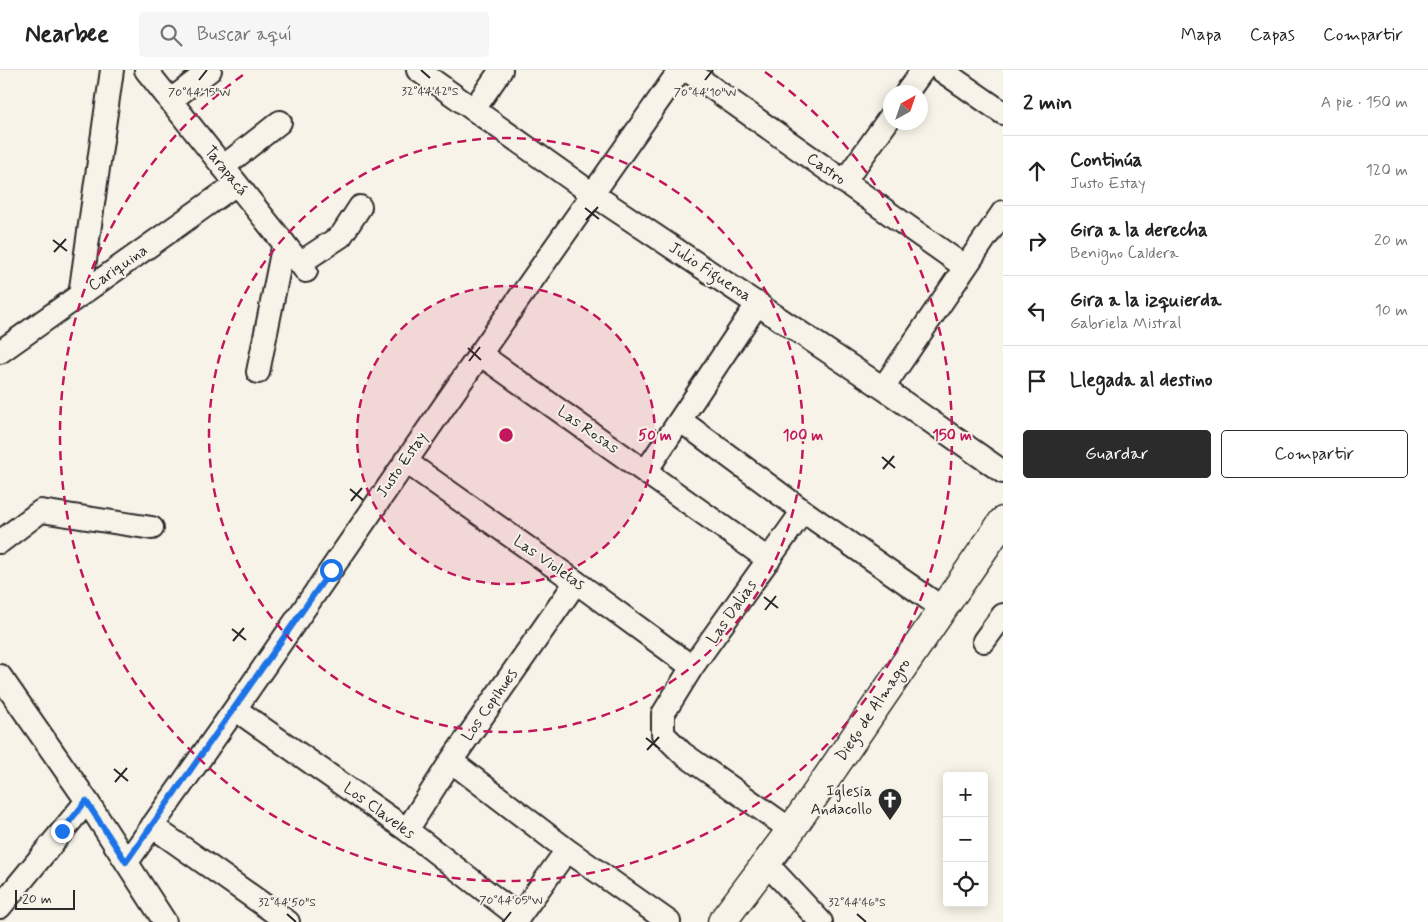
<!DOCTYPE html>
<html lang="es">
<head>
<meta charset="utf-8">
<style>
	body { margin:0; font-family:Mynerve,sans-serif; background:#f6f6f6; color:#222 }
	.controls { position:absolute; right:15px; bottom:15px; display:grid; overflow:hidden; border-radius:5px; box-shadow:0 2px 12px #0003 }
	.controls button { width:45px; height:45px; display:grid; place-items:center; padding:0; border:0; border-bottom:1px solid #e0e0e0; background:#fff; color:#222; font:25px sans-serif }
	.compass { position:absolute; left:883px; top:15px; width:45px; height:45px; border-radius:50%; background:#fff; box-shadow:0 2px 12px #0003; rotate:40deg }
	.scale { position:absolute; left:15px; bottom:12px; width:60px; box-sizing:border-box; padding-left:5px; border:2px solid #2b2b2b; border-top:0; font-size:14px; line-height:18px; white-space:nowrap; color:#2b2b2b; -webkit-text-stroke:4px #f7f3e8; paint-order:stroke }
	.stop { position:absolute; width:15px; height:15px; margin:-11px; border:4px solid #1a73e8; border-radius:50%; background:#fff }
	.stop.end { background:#1a73e8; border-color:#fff; box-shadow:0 1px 5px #0008 }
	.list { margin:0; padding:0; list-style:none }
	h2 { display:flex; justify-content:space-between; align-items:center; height:65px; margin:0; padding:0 20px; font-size:21px }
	h2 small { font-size:16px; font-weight:400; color:#767676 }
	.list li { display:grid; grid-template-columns:32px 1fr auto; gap:15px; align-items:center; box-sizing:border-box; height:70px; padding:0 20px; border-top:1px solid #e0e0e0 }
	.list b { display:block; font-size:19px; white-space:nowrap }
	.list p { margin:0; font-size:16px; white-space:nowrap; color:#767676 }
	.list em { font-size:16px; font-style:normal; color:#767676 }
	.actions { display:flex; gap:10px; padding:15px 20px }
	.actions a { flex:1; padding:11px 0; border:1px solid #2b2b2b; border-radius:5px; text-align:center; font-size:18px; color:#2b2b2b }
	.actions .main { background:#2b2b2b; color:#fff }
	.icon { flex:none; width:28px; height:28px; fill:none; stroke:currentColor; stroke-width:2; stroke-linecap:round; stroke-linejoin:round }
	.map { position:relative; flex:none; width:1003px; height:852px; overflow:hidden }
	header { display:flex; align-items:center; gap:30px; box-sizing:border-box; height:70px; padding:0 25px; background:#fff; border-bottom:1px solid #e0e0e0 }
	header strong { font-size:24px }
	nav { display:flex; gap:28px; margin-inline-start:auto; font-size:18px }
	.search { width:350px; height:45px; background:#f6f6f6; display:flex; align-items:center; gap:12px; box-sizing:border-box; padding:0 18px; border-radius:5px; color:#767676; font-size:19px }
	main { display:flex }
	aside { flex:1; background:#fff }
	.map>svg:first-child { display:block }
</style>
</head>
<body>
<header>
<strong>Nearbee</strong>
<div class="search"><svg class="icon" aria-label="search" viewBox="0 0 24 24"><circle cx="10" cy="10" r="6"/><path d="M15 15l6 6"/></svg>Buscar aquí</div>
<nav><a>Mapa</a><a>Capas</a><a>Compartir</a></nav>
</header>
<main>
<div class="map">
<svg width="1003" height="852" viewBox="0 0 1003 852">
	<rect width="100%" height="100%" fill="#f7f3e8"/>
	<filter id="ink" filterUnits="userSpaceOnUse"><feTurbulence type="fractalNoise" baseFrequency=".02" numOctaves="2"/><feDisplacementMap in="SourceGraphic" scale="10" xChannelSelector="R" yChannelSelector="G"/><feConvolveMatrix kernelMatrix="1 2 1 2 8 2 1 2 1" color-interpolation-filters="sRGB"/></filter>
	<g filter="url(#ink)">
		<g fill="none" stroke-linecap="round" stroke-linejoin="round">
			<defs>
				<path id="minor" d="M 146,0 L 306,201
					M 418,0 L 594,125 L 883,318 L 1003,402
					M 687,0 L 965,197
					M 941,0 L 1003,43
					M 907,22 L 923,0
					M 170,31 L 210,0
					M 474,39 L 501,0
					M 223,97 L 280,52
					M 844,112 L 891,46
					M 300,193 L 341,166 L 360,137
					M 80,225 L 112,0
					M 0,282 L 236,114
					M 480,284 L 769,490
					M 258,302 L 284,173
					M 883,318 L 1003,142
					M 680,350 L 803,441 L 942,538
					M 405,391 L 576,512 L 692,597
					M 646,401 L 758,233
					M 0,472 L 41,441 L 152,458
					M 984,571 L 1003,545
					M 0,606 L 87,731 L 165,852
					M 235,639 L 407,760 L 519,847
					M 451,691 L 567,780 L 669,852
					M 152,756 L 288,852
					M 407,760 L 451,691 L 576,512
					M 791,760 L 682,683 L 663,664 L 663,644 L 692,597 L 803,441
					M 127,792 L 235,639 L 480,284 L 680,0
					M 766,793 L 821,852
					M 0,837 L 87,731
					M 515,852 L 567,780"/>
				<path id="tertiary" d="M 722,852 L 791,760 L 1003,451"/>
			</defs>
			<use href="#minor" stroke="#2b2b2b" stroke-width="26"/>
			<use href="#tertiary" stroke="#2b2b2b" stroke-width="31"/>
			<use href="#minor" stroke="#f7f3e8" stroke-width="22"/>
			<use href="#tertiary" stroke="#f7f3e8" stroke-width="28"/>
		</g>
	</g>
	<g fill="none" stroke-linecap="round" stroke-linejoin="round" filter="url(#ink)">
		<path stroke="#1a73e8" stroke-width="6" d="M 62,761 L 86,731 L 126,792 L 331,500"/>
	</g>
	<path fill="none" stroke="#2b2b2b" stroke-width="2" d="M 421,0 L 430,8M 199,10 L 207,0M 705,10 L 713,0M 585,138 L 599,149M 586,150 L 598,137M 53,170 L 67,181M 54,182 L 66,169M 468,278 L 481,290M 469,291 L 480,277M 882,387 L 895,398M 883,399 L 894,386M 350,419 L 363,430M 351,431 L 362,418M 764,527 L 778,538M 765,540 L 776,526M 232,559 L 246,570M 233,571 L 244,558M 646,668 L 660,679M 647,680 L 659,667M 114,699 L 128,711M 115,712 L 127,698M 287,844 L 296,852M 857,844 L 866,852M 503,852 L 511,842"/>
	<circle cx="506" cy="365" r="149" fill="#c2185b" fill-opacity=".12"/>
	<g fill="none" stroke="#c2185b" stroke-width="2.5" stroke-dasharray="9 6">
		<circle cx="506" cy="365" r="149"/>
		<circle cx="506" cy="365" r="297"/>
		<path d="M765 2A446 446 0 1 1 247 2"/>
	</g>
	<defs>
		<symbol id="church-pin" viewBox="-11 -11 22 30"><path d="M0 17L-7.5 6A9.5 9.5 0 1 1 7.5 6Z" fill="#2b2b2b" stroke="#f7f3e8"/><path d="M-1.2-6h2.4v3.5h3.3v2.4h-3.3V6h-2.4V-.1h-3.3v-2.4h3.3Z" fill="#fff"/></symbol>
	</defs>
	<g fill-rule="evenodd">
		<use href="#church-pin" x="876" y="716" width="28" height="38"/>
	</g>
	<g text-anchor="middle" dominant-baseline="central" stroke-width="4" stroke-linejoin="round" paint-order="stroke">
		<g font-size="16" fill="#2b2b2b" stroke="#f7f3e8">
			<text transform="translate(826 99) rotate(35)">Castro</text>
			<text transform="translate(226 101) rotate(51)">Tarapacá</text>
			<text transform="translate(118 198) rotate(-35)">Cariquina</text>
			<text transform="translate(710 202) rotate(33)">Julio Figueroa</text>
			<text transform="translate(588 360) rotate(35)">Las Rosas</text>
			<text transform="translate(402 395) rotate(-55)">Justo Estay</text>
			<text transform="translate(549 493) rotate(35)">Las Violetas</text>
			<text transform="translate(732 542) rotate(-55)">Las Dalias</text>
			<text transform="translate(490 635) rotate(-55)">Los Copihues</text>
			<text transform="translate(873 640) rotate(-56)">Diego de Almagro</text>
			<text transform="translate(379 741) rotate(36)">Los Claveles</text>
		</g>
		<g font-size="16" fill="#2b2b2b" stroke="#f7f3e8" text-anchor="end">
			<text x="872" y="721">Iglesia<tspan x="872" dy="18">Andacollo</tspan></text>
		</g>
	</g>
	<g font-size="12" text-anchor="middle" fill="#2b2b2b" stroke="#f7f3e8" stroke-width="4" stroke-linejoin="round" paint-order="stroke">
		<text x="430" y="25">32°44'42"S</text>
		<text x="199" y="26">70°44'15"W</text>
		<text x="705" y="26">70°44'10"W</text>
		<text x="511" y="834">70°44'05"W</text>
		<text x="287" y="836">32°44'50"S</text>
		<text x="857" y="836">32°44'46"S</text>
	</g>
	<circle cx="506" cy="365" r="8" fill="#c2185b" stroke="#f7f3e8" stroke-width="2.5"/>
	<g font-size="15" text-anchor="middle" font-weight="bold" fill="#c2185b" stroke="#f7f3e8" stroke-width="4" stroke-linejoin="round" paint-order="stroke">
		<text x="655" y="370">50 m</text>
		<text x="803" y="370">100 m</text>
		<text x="952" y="370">150 m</text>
	</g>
</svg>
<div class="controls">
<button>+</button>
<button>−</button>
<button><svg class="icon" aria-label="locate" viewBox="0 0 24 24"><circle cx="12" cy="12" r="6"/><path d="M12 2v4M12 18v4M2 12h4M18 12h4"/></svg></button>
</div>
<svg class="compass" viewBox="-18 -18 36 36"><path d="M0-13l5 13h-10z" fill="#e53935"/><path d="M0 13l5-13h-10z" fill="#767676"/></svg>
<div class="scale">20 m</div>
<div class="stop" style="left:331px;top:500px"></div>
<div class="stop end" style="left:62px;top:761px"></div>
</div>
<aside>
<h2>2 min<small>A pie · 150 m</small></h2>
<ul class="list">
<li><svg class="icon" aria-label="ahead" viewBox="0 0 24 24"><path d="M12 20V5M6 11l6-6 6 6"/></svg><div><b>Continúa</b><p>Justo Estay</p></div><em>120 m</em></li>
<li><svg class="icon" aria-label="right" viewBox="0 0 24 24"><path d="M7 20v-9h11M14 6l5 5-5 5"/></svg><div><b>Gira a la derecha</b><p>Benigno Caldera</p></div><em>20 m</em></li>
<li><svg class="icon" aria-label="left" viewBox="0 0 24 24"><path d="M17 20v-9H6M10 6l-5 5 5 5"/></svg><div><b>Gira a la izquierda</b><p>Gabriela Mistral</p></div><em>10 m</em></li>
<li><svg class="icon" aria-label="arrive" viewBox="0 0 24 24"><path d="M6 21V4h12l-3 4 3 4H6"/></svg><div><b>Llegada al destino</b></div></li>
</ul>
<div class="actions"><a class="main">Guardar</a><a>Compartir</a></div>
</aside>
</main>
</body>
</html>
